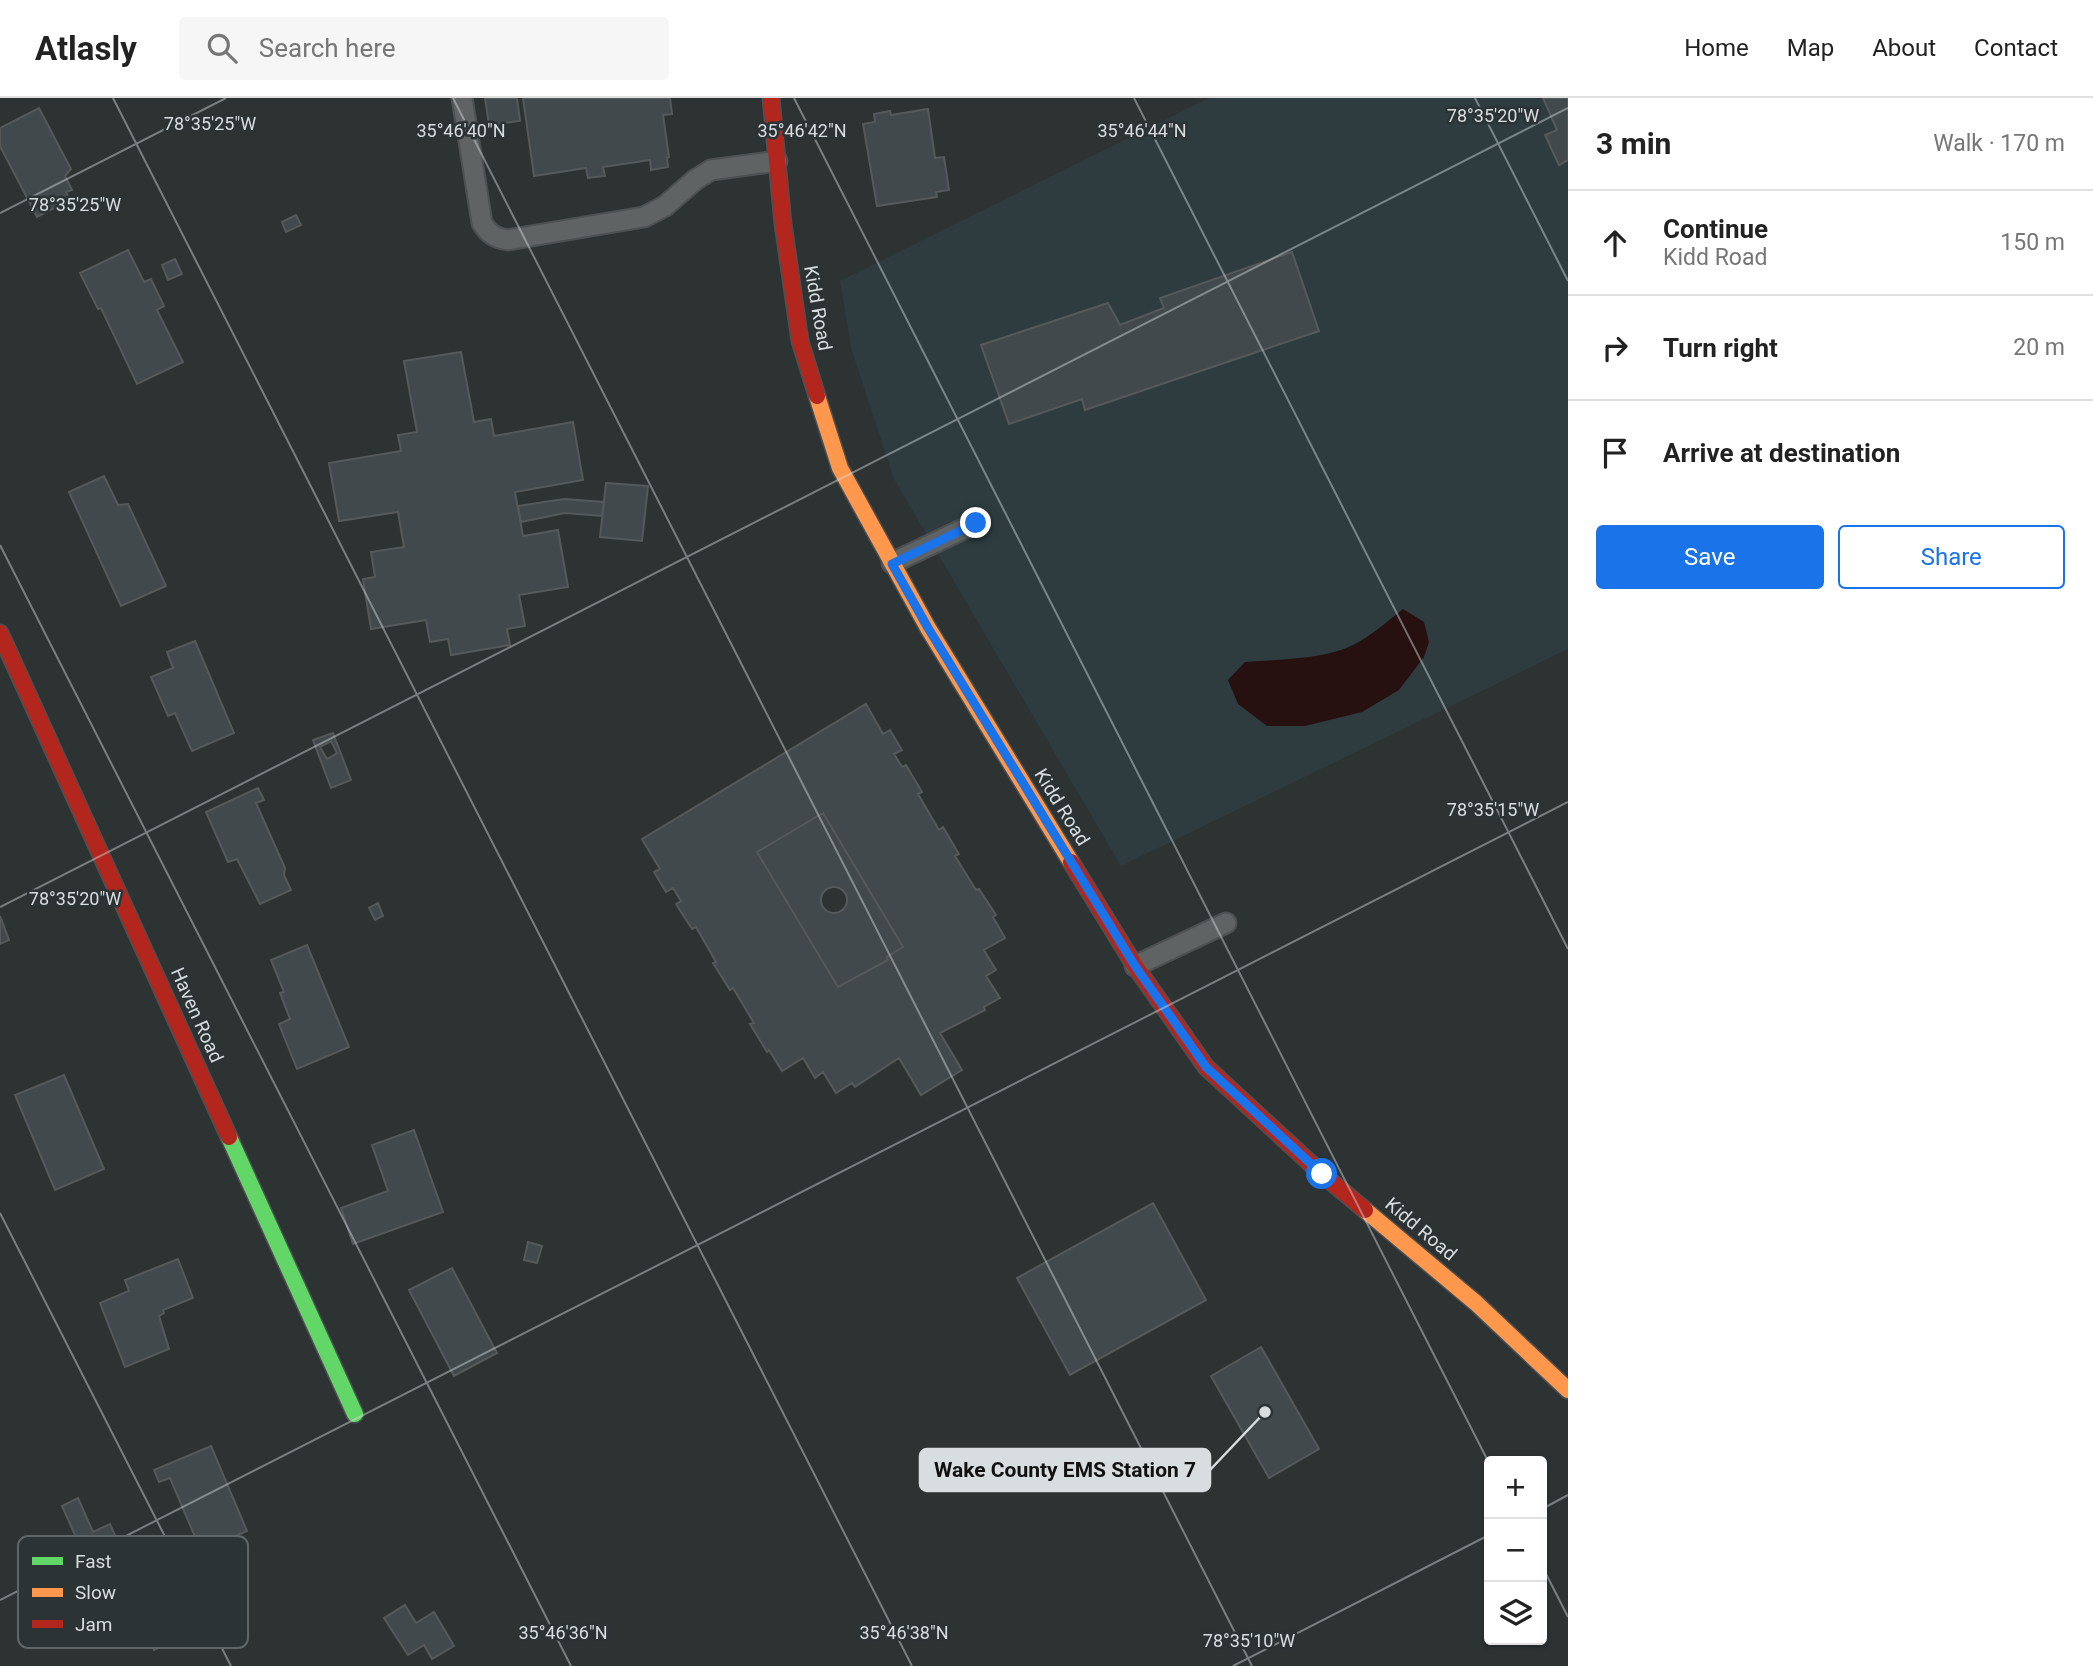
<!DOCTYPE html>
<html lang="en">
<head>
<meta charset="utf-8">
<style>
	body { margin:0; font-family:Roboto,sans-serif; background:#f6f6f6; color:#222 }
	.controls { position:absolute; right:21px; bottom:21px; display:grid; overflow:hidden; border-radius:7px; box-shadow:0 2px 5px #0004 }
	.controls button { width:63px; height:63px; display:grid; place-items:center; padding:0; border:0; border-bottom:2px solid #e0e0e0; background:#fff; color:#222; font:35px sans-serif }
	.stop { position:absolute; width:21px; height:21px; margin:-16px; border:5px solid #1a73e8; border-radius:50%; background:#fff }
	.stop.end { background:#1a73e8; border-color:#fff; box-shadow:0 2px 7px #0008 }
	.list { margin:0; padding:0; list-style:none }
	h2 { display:flex; justify-content:space-between; align-items:center; height:91px; margin:0; padding:0 28px; font-size:30px }
	h2 small { font-size:23px; font-weight:400; color:#767676 }
	.list li { display:grid; grid-template-columns:46px 1fr auto; gap:21px; align-items:center; box-sizing:border-box; height:105px; padding:0 28px; border-top:2px solid #e0e0e0 }
	.list b { display:block; font-size:26px; white-space:nowrap }
	.list p { margin:0; font-size:23px; white-space:nowrap; color:#767676 }
	.list em { font-size:23px; font-style:normal; color:#767676 }
	.actions { display:flex; gap:14px; padding:21px 28px }
	.actions a { flex:1; padding:16px 0; border:2px solid #1a73e8; border-radius:7px; text-align:center; font-size:24px; color:#1a73e8 }
	.actions .main { background:#1a73e8; color:#fff }
	.icon { flex:none; width:38px; height:38px; fill:none; stroke:currentColor; stroke-width:2; stroke-linecap:round; stroke-linejoin:round }
	.map { position:relative; flex:none; width:1568px; height:1568px; overflow:hidden }
	header { display:flex; align-items:center; gap:42px; box-sizing:border-box; height:98px; padding:0 35px; background:#fff; border-bottom:2px solid #e0e0e0 }
	header strong { font-size:33px }
	nav { display:flex; gap:38px; margin-inline-start:auto; font-size:24px }
	.search { width:490px; height:63px; background:#f6f6f6; display:flex; align-items:center; gap:18px; box-sizing:border-box; padding:0 24px; border-radius:7px; color:#767676; font-size:26px }
	main { display:flex }
	aside { flex:1; background:#fff }
	.map>svg:first-child { display:block }
</style>
</head>
<body>
<header>
<strong>Atlasly</strong>
<div class="search"><svg class="icon" aria-label="search" viewBox="0 0 24 24"><circle cx="10" cy="10" r="6"/><path d="M15 15l6 6"/></svg>Search here</div>
<nav><a>Home</a><a>Map</a><a>About</a><a>Contact</a></nav>
</header>
<main>
<div class="map">
<svg width="1568" height="1568" viewBox="0 0 1568 1568">
	<rect width="100%" height="100%" fill="#2d3233"/>
	<path fill="#2e3c40" d="M 1209,0 L 1568,0 L 1568,551 L 1121,768 L 894,381 L 851,250 L 840,183 Z"/>
	<path fill="#271010" d="M 1403,511 L 1424,524 L 1429,544 L 1424,559 L 1399,592 L 1362,614 L 1305,628 L 1267,628 L 1238,606 L 1228,582 L 1245,564 C 1274,562 1317,561 1344,551 C 1366,543 1385,525 1403,511 Z"/>
	<path fill="#41494c" stroke="#56595a" stroke-width="2" fill-rule="evenodd" d="M 485,0 L 517,0 L 520,23 L 489,27 Z
		M 523,0 L 670,0 L 672,16 L 663,17 L 669,59 L 667,60 L 668,69 L 651,72 L 650,62 L 603,69 L 605,78 L 588,80 L 586,70 L 534,78 Z
		M 1543,0 L 1568,0 L 1568,62 L 1559,67 L 1545,37 L 1557,32 Z
		M 39,10 L 71,71 L 65,78 L 72,92 L 66,94 L 70,102 L 37,119 L 0,48 L 0,30 Z
		M 928,11 L 935,60 L 944,59 L 949,92 L 936,94 L 937,99 L 877,108 L 863,26 L 875,24 L 874,16 L 890,13 L 891,17 Z
		M 296,117 L 301,127 L 286,134 L 282,124 Z
		M 128,152 L 144,184 L 151,181 L 164,208 L 157,212 L 183,264 L 137,286 L 101,210 L 98,211 L 80,175 Z
		M 1292,154 L 1319,233 L 1085,312 L 1082,301 L 1009,326 L 981,247 L 1108,205 L 1120,227 L 1164,210 L 1160,200 Z
		M 175,161 L 182,176 L 168,182 L 162,167 Z
		M 461,254 L 474,324 L 491,321 L 494,338 L 573,324 L 583,382 L 515,394 L 523,438 L 558,432 L 568,489 L 519,497 L 525,528 L 507,531 L 510,547 L 451,557 L 448,541 L 430,544 L 426,522 L 371,531 L 363,481 L 375,479 L 371,454 L 404,449 L 398,414 L 339,423 L 329,365 L 401,353 L 398,337 L 417,334 L 404,263 Z
		M 104,378 L 118,407 L 128,406 L 166,488 L 121,508 L 69,394 Z
		M 606,385 L 648,388 L 642,443 L 600,439 Z
		M 564,401 L 604,404 L 602,418 L 565,415 L 521,424 L 518,408 Z
		M 195,543 L 234,635 L 192,653 L 175,615 L 168,618 L 151,579 L 173,570 L 167,554 Z
		M 866,606 L 883,636 L 890,632 L 902,652 L 894,656 L 902,669 L 906,667 L 922,694 L 918,696 L 939,732 L 943,729 L 959,756 L 955,758 L 976,792 L 979,791 L 996,817 L 993,819 L 1005,840 L 984,852 L 996,872 L 986,878 L 1000,900 L 984,909 L 985,912 L 940,935 L 962,972 L 921,997 L 899,960 L 855,989 L 852,985 L 836,995 L 823,974 L 815,980 L 803,960 L 782,973 L 769,952 L 767,954 L 750,926 L 754,925 L 733,890 L 730,892 L 713,865 L 716,864 L 696,829 L 692,831 L 676,806 L 681,803 L 673,790 L 666,794 L 654,774 L 660,771 L 642,741 ZM 823,715 L 903,849 L 887,859 L 888,862 L 838,889 L 757,754 Z
		M 333,635 L 351,682 L 331,690 L 313,642 Z
		M 331,643 L 337,655 L 327,661 L 320,649 Z
		M 258,690 L 264,702 L 256,705 L 285,770 L 284,777 L 291,792 L 260,806 L 237,761 L 228,764 L 206,714 Z
		M 823,715 L 903,849 L 887,859 L 888,862 L 838,889 L 757,754 Z
		M821 802a13 13 0 1 1 26 0a13 13 0 1 1-26 0Z
		M 378,805 L 383,818 L 375,822 L 369,810 Z
		M 0,818 L 9,842 L 0,846 Z
		M 307,847 L 349,949 L 297,971 L 279,926 L 290,921 L 280,895 L 284,894 L 271,862 Z
		M 64,977 L 104,1071 L 55,1092 L 15,997 Z
		M 414,1032 L 443,1114 L 353,1146 L 341,1110 L 388,1093 L 372,1047 Z
		M 1153,1105 L 1206,1202 L 1070,1277 L 1017,1180 Z
		M 528,1144 L 542,1148 L 537,1165 L 524,1162 Z
		M 178,1161 L 193,1200 L 163,1212 L 164,1215 L 159,1218 L 169,1251 L 125,1269 L 100,1205 L 129,1193 L 125,1182 Z
		M 452,1170 L 497,1255 L 454,1278 L 409,1192 Z
		M 1261,1249 L 1319,1351 L 1269,1380 L 1211,1278 Z
		M 211,1348 L 247,1433 L 201,1453 L 170,1380 L 159,1384 L 154,1372 Z
		M 78,1400 L 93,1434 L 110,1426 L 148,1512 L 180,1497 L 196,1533 L 154,1552 L 147,1538 L 124,1547 L 62,1408 Z
		M 405,1507 L 416,1525 L 434,1514 L 454,1548 L 432,1561 L 424,1547 L 408,1557 L 384,1520 Z"/>
	<g fill="none" stroke-linecap="round" stroke-linejoin="round">
		<defs>
			<path id="lane" d="M 462,0 L 482,125 C 489,136 495,140 508,142 L 644,119 L 665,108 L 695,82 L 711,72 L 777,63
				M 892,465 L 976,425
				M 1135,868 L 1226,825"/>
			<path id="fast" d="M 229,1039 L 355,1316"/>
			<path id="slow" d="M 817,298 L 840,370 L 928,530 L 1071,764
				M 1365,1112 L 1476,1205 L 1568,1292"/>
			<path id="jam" d="M 771,0 L 783,126 L 800,243 L 817,298
				M 0,535 L 229,1039
				M 1071,764 L 1135,868 L 1206,969 L 1322,1076 L 1365,1112"/>
		</defs>
		<use href="#lane" stroke="#4c5052" stroke-width="23"/>
		<use href="#fast" stroke="#4c5052" stroke-width="19"/>
		<use href="#slow" stroke="#4c5052" stroke-width="19"/>
		<use href="#jam" stroke="#4c5052" stroke-width="19"/>
		<use href="#lane" stroke="#606364" stroke-width="19"/>
		<use href="#fast" stroke="#63d668" stroke-width="16"/>
		<use href="#slow" stroke="#ff974d" stroke-width="16"/>
		<use href="#jam" stroke="#b3261e" stroke-width="16"/>
	</g>
	<g fill="none" stroke-linecap="round" stroke-linejoin="round">
		<path stroke="#1a73e8" stroke-width="9" d="M 976,425 L 892,466 L 928,530 L 1135,868 L 1206,969 L 1322,1076"/>
	</g>
	<path fill="none" stroke="#d8dddf" stroke-width="2" stroke-opacity="0.45" d="M 113,0 L 912,1568M 453,0 L 1252,1568M 794,0 L 1489,1365M 1134,0 L 1568,851M 1475,0 L 1568,183M 0,115 L 226,0M 0,447 L 571,1568M 0,809 L 1568,10M 0,1115 L 231,1568M 1542,1411 L 1568,1397M 1542,1468 L 1568,1519M 0,1502 L 1568,704M 1233,1568 L 1489,1437"/>
	<g text-anchor="middle" dominant-baseline="central" stroke-width="5" stroke-linejoin="round" paint-order="stroke">
		<g font-size="19" fill="#d8dddf" stroke="#2b3335">
			<text transform="translate(818 210) rotate(80)">Kidd Road</text>
			<text transform="translate(1062 709) rotate(58)">Kidd Road</text>
			<text transform="translate(197 917) rotate(66)">Haven Road</text>
			<text transform="translate(1421 1131) rotate(40)">Kidd Road</text>
		</g>
	</g>
	<rect x="18" y="1438" width="230" height="112" rx="10" fill="#2b3335" stroke="#5f6668" stroke-width="2"/>
	<rect x="32" y="1459" width="31" height="8" fill="#63d668"/>
	<rect x="32" y="1490" width="31" height="9" fill="#ff974d"/>
	<rect x="32" y="1522" width="31" height="8" fill="#b3261e"/>
	<g font-size="19" fill="#d8dddf">
		<text x="75" y="1470">Fast</text>
		<text x="75" y="1501">Slow</text>
		<text x="75" y="1533">Jam</text>
	</g>
	<g font-size="18" text-anchor="middle" fill="#d8dddf" stroke="#2b3335" stroke-width="5" stroke-linejoin="round" paint-order="stroke">
		<text x="1493" y="24">78°35'20"W</text>
		<text x="210" y="32">78°35'25"W</text>
		<text x="461" y="39">35°46'40"N</text>
		<text x="802" y="39">35°46'42"N</text>
		<text x="1142" y="39">35°46'44"N</text>
		<text x="75" y="113">78°35'25"W</text>
		<text x="1493" y="718">78°35'15"W</text>
		<text x="75" y="807">78°35'20"W</text>
		<text x="563" y="1541">35°46'36"N</text>
		<text x="904" y="1541">35°46'38"N</text>
		<text x="1249" y="1549">78°35'10"W</text>
	</g>
	<path fill="none" stroke="#d8dddf" stroke-width="2.5" d="M1265 1314L1210 1372"/>
	<circle fill="#d8dddf" stroke="#2b3335" stroke-width="2.5" cx="1265" cy="1314" r="7"/>
	<rect fill="#d8dddf" stroke="#d8dddf" stroke-width="2.5" x="920" y="1351" width="290" height="42" rx="7"/>
	<g font-size="21" text-anchor="middle" font-weight="bold" fill="#111">
		<text x="1065" y="1379">Wake County EMS Station 7</text>
	</g>
</svg>
<div class="controls">
<button>+</button>
<button>−</button>
<button><svg class="icon" aria-label="layers" viewBox="0 0 24 24"><path d="M12 4l9 5-9 5-9-5zM3 14l9 5 9-5"/></svg></button>
</div>
<div class="stop" style="left:1322px;top:1076px"></div>
<div class="stop end" style="left:976px;top:425px"></div>
</div>
<aside>
<h2>3 min<small>Walk · 170 m</small></h2>
<ul class="list">
<li><svg class="icon" aria-label="ahead" viewBox="0 0 24 24"><path d="M12 20V5M6 11l6-6 6 6"/></svg><div><b>Continue</b><p>Kidd Road</p></div><em>150 m</em></li>
<li><svg class="icon" aria-label="right" viewBox="0 0 24 24"><path d="M7 20v-9h11M14 6l5 5-5 5"/></svg><div><b>Turn right</b></div><em>20 m</em></li>
<li><svg class="icon" aria-label="arrive" viewBox="0 0 24 24"><path d="M6 21V4h12l-3 4 3 4H6"/></svg><div><b>Arrive at destination</b></div></li>
</ul>
<div class="actions"><a class="main">Save</a><a>Share</a></div>
</aside>
</main>
</body>
</html>
